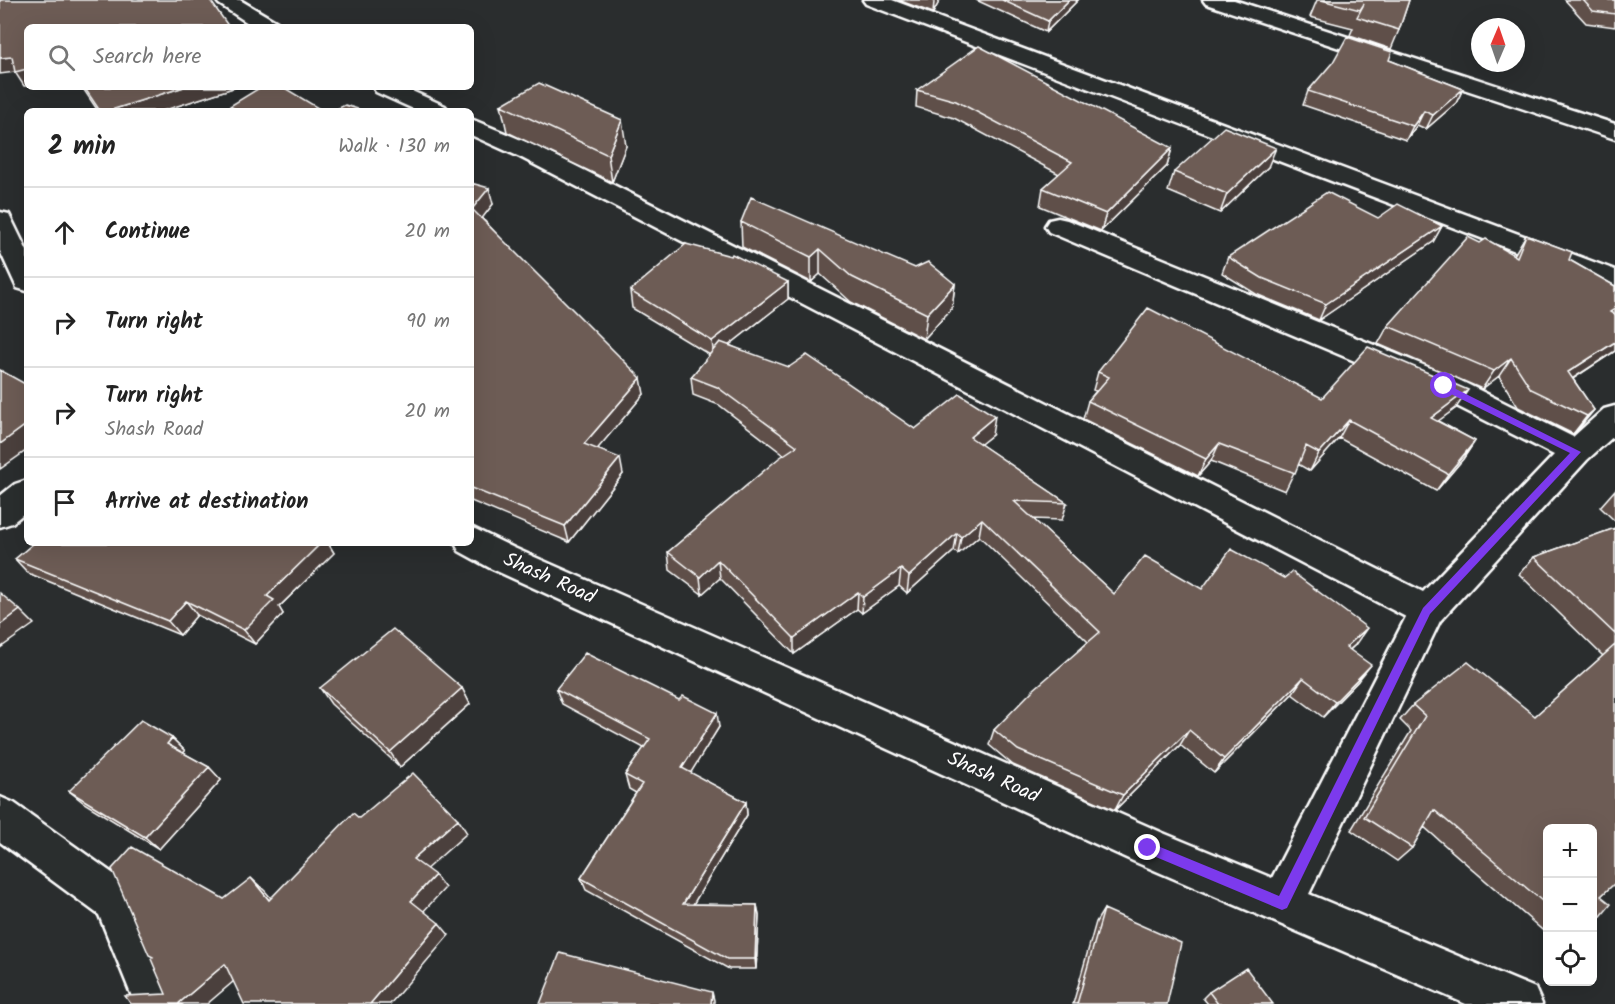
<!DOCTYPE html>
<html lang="en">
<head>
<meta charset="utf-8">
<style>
	body { margin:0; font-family:Kalam,sans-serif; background:#f2f2f2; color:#222 }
	.controls { position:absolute; right:18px; bottom:18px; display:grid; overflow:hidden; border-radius:9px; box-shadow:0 6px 24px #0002 }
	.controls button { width:54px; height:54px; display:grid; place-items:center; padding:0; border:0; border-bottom:2px solid #e0e0e0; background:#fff; color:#222; font:30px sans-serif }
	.compass { position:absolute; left:1471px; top:18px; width:54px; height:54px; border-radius:50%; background:#fff; box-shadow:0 6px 24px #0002; rotate:2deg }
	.stop { position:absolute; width:18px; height:18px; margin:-14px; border:4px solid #7c3aed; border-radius:50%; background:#fff }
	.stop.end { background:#7c3aed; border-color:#fff; box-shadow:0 2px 6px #0008 }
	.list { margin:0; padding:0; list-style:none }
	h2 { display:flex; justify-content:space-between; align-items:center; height:78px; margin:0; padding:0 24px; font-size:26px }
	h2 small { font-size:20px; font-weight:400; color:#767676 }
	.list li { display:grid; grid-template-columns:39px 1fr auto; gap:18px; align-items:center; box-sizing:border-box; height:90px; padding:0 24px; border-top:2px solid #e0e0e0 }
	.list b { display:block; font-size:22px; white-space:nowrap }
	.list p { margin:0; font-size:20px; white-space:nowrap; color:#767676 }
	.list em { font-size:20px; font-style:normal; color:#767676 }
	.icon { flex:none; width:33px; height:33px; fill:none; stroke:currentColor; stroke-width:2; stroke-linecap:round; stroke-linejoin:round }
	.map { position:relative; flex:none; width:1615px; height:1004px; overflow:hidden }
	.search { position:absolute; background:#fff; box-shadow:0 6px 24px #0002; left:24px; top:24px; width:450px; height:66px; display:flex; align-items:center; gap:15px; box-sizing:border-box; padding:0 21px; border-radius:9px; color:#767676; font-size:22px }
	.panel { position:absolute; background:#fff; box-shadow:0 6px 24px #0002; left:24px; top:108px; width:450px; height:438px; border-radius:9px }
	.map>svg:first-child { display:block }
</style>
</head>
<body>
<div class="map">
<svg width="1615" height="1004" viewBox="0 0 1615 1004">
	<rect width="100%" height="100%" fill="#2a2d2e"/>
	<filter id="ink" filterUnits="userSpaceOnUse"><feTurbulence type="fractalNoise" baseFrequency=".0167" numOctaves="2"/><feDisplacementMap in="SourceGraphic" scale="12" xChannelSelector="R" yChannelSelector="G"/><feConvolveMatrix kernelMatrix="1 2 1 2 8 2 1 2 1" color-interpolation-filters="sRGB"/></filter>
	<g filter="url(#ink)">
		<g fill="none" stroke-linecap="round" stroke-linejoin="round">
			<defs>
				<path id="minor" d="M 216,0 L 240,0 L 277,22 L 280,27 L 254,27 L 219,4 Z
					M 863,0 L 892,0 L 1615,270 L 1615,289 L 866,4 Z
					M 1203,0 L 1234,0 L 1615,124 L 1615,139 L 1206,4 Z
					M 373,87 L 403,87 L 445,106 L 449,111 L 418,111 L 376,92 Z
					M 471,119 L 538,147 L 1423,592 L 1554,455 L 1433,394 L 1049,232 L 1045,226 L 1049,220 L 1058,218 L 1067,220 L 1455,378 L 1573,437 L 1604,409 L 1615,406 L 1615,435 L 1587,460 L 1440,621 L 1309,894 L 1535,988 L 1542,1004 L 1466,1004 L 1133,861 L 490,568 L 459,551 L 455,543 L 471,543 L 471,527 L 514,548 L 1163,833 L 1272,878 L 1406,617 L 520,157 L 471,135 Z
					M 0,212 L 9,214 L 27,251 L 27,291 L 17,288 L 0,251 Z
					M 27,480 L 27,511 L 12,523 L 0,527 L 0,496 L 15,484 Z
					M 0,797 L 14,803 L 129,885 L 181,1004 L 135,1004 L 99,915 L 0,842 Z"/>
			</defs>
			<use href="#minor" stroke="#fff" stroke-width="5"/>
			<use href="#minor" fill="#2a2d2e" fill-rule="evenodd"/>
		</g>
		<path fill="#5e4f49" stroke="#fff" stroke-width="1.5" d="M 898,0 L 940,0 L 933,13 Z
			M 976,0 L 1078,0 L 1046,32 Z
			M 1317,0 L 1409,0 L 1399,30 L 1391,49 L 1350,35 L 1353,28 L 1310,17 Z
			M 1565,0 L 1615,0 L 1615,27 L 1586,23 Z
			M 1389,60 L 1463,89 L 1456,103 L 1426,129 L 1417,125 L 1406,140 L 1303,105 L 1308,91 Z
			M 82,87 L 236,87 L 162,111 L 98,111 Z
			M 917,90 L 1172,148 L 1167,166 L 1101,231 L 1040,206 L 1043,188 L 1059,174 L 954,118 L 916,107 Z
			M 501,105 L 626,146 L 612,182 L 507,132 Z
			M 1268,167 L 1220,213 L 1168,191 L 1174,172 Z
			M 471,183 L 493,204 L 482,218 L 644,394 L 597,449 L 623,474 L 569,542 L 471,501 Z
			M 1378,218 L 1442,226 L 1433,242 L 1319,320 L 1256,294 L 1222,273 L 1228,257 Z
			M 741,222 L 915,268 L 955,284 L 952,308 L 924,339 L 851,302 L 820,274 L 811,282 L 742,247 Z
			M 1526,235 L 1615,286 L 1615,351 L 1573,379 L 1594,410 L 1579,428 L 1573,434 L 1518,407 L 1499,376 L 1482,389 L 1378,344 L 1388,326 L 1480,243 L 1514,255 Z
			M 788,282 L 788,299 L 729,345 L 915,429 L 992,435 L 980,444 L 1067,503 L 1062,520 L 1033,519 L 1114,594 L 1202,589 L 1355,645 L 1350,650 L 1358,681 L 1323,717 L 1292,694 L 1214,773 L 1180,745 L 1115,810 L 1013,765 L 989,745 L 994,730 L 1088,642 L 979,536 L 958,554 L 954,551 L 907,593 L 899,586 L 862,613 L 857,609 L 794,654 L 720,578 L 702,594 L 670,570 L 668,552 L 784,455 L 719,405 L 693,395 L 691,377 L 710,355 L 632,308 L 630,291 Z
			M 1098,372 L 1322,398 L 1456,408 L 1438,421 L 1475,441 L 1463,459 L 1436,491 L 1339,438 L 1310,471 L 1298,464 L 1285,491 L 1211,461 L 1198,476 L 1083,419 L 1088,401 L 1096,391 L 1093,390 Z
			M 1615,490 L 1615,521 L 1600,507 Z
			M 1615,528 L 1615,883 L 1601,896 L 1593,926 L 1548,828 L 1548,935 L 1424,827 L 1412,848 L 1397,861 L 1351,830 L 1411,731 L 1400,720 L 1413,705 L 1535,716 L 1603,656 L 1519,574 L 1534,557 Z
			M 34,543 L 328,543 L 334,553 L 279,607 L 283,614 L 255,644 L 197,615 L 180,635 L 28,573 L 15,559 Z
			M 320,688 L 462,688 L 470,704 L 400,767 L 331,704 Z
			M 556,689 L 719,727 L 690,773 L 746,802 L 747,815 L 693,904 L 757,905 L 759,916 L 756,969 L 729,969 L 586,890 L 581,878 L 636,793 L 629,789 L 625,775 L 644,748 L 562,704 Z
			M 172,738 L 185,751 L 183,753 L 209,767 L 221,780 L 159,849 L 84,803 L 69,791 Z
			M 1104,909 L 1167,1004 L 1073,1004 L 1096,922 Z
			M 1209,992 L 1273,1004 L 1208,1004 L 1203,998 Z"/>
		<path fill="#4c403c" stroke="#fff" stroke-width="1.5" d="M 935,0 L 940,0 L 933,13 L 934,2 Z
			M 1069,0 L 1078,0 L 1046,32 L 1048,21 Z
			M 12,57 L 27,69 L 27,86 L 24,86 L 15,72 L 0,74 L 0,58 Z
			M 184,87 L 236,87 L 162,111 L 108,111 Z
			M 1463,89 L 1456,103 L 1426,129 L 1433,115 Z
			M 1424,111 L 1417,125 L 1406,140 L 1413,126 Z
			M 622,120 L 626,146 L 612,182 L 608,155 Z
			M 1172,148 L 1167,166 L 1101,231 L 1106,214 Z
			M 1276,148 L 1268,167 L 1220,213 L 1227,194 Z
			M 489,188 L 493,204 L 477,225 L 472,209 Z
			M 1442,226 L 1433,242 L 1319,320 L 1326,304 Z
			M 820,249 L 820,274 L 811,282 L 811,257 Z
			M 788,282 L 788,299 L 714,357 L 712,341 Z
			M 955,284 L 952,308 L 924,339 L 927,314 Z
			M 1615,342 L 1615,351 L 1555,390 L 1568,372 Z
			M 1511,358 L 1499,376 L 1482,389 L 1494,371 Z
			M 641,378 L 644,394 L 588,460 L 584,444 Z
			M 1468,390 L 1456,408 L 1419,435 L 1431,418 Z
			M 1594,410 L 1579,428 L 1573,434 L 1587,416 Z
			M 995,416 L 992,435 L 967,455 L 970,437 Z
			M 1349,420 L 1339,438 L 1310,471 L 1319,453 Z
			M 27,424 L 27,450 L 0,469 L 0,444 Z
			M 1475,441 L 1463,459 L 1436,491 L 1448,474 Z
			M 1219,444 L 1211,461 L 1198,476 L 1206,459 Z
			M 620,458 L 623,474 L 569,542 L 565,526 Z
			M 982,519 L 979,536 L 958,554 L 961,537 Z
			M 957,533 L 954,551 L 907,593 L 909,576 Z
			M 321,543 L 328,543 L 334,553 L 279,607 L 283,614 L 255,644 L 244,630 L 267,596 Z
			M 718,560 L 720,578 L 702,594 L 700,577 Z
			M 901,569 L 899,586 L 862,613 L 863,597 Z
			M 858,592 L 857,609 L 794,654 L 794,638 Z
			M 186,601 L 197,615 L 180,635 L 168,621 Z
			M 20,610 L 34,624 L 0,648 L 0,625 Z
			M 1367,628 L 1355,645 L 1334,663 L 1346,647 Z
			M 1371,665 L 1358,681 L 1323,717 L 1335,702 Z
			M 1303,678 L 1292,694 L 1214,773 L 1224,759 Z
			M 462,688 L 470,704 L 400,767 L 390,752 Z
			M 717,713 L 719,727 L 685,782 L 682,768 Z
			M 1189,730 L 1180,745 L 1115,810 L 1123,795 Z
			M 172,738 L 185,751 L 179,756 L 167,744 Z
			M 209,767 L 221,780 L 159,849 L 145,837 Z
			M 746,802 L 747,815 L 686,916 L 683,904 Z
			M 458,819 L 467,833 L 423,872 L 413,859 Z
			M 435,875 L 445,888 L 422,913 L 411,901 Z
			M 251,878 L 265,891 L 283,912 L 269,900 Z
			M 757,905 L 759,916 L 756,969 L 755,959 Z
			M 439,923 L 449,935 L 390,1004 L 370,1004 Z
			M 225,964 L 241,975 L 207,1004 L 178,1004 Z
			M 712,992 L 714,1000 L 714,1004 L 711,1004 Z"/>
		<path fill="#6d5c55" stroke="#fff" stroke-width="1.5" d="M 0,0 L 210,0 L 229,27 L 27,27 L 27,69 L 15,72 L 12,57 L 0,58 Z
			M 1002,0 L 1069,0 L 1048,21 Z
			M 1321,0 L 1409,0 L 1399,30 L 1357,17 L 1364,4 L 1360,10 Z
			M 1583,0 L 1615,0 L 1615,14 L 1593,11 Z
			M 1347,37 L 1392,52 L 1389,60 L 1463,89 L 1433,115 L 1424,111 L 1413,126 L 1308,91 L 1333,62 Z
			M 979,46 L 1172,148 L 1106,214 L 1043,188 L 1072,162 L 956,101 L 917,90 Z
			M 539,83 L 622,120 L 608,155 L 501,105 Z
			M 84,87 L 184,87 L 108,111 L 100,111 Z
			M 261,87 L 283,87 L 323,111 L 238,111 L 230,106 Z
			M 345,105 L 364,111 L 333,111 Z
			M 1224,127 L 1276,148 L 1227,194 L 1174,172 Z
			M 471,183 L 489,188 L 472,209 L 641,378 L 584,444 L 620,458 L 565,526 L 471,488 Z
			M 1327,192 L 1378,218 L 1398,204 L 1442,226 L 1326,304 L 1262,278 L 1228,257 Z
			M 751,197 L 915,268 L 928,262 L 955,284 L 927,314 L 852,277 L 820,249 L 811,257 L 741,222 Z
			M 1526,235 L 1572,252 L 1569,260 L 1615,286 L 1615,309 L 1610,312 L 1615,315 L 1615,342 L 1568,372 L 1594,410 L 1587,416 L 1531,389 L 1511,358 L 1494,371 L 1388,326 L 1468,237 L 1480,243 L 1486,239 L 1517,257 Z
			M 686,244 L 731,256 L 732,254 L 788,282 L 712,341 L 630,291 Z
			M 1148,308 L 1322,398 L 1368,347 L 1468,390 L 1431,418 L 1475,441 L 1448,474 L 1349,420 L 1319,453 L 1306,446 L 1295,473 L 1219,444 L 1206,459 L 1088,401 L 1109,377 L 1098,372 Z
			M 720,342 L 789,367 L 807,355 L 915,429 L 960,394 L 995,416 L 970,437 L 1067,503 L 1014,501 L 1114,594 L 1145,556 L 1202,589 L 1231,549 L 1284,578 L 1292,572 L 1367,628 L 1346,647 L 1371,665 L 1335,702 L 1303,678 L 1224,759 L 1189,730 L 1123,795 L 1018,750 L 994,730 L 1033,690 L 1100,632 L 982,519 L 961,537 L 957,533 L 909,576 L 901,569 L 863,597 L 858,592 L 794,638 L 718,560 L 700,577 L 668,552 L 779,458 L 797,446 L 717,387 L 691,377 Z
			M 0,370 L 27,385 L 27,424 L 0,444 Z
			M 1615,528 L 1615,634 L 1534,557 Z
			M 34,543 L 321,543 L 267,596 L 274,600 L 244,630 L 186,601 L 168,621 L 15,559 Z
			M 0,593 L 20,610 L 0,625 Z
			M 393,629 L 462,688 L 390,752 L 320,688 Z
			M 1615,645 L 1615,883 L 1601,896 L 1611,904 L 1593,926 L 1593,828 L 1548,828 L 1548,906 L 1434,810 L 1412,848 L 1364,817 L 1425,716 L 1413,705 L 1468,662 L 1535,716 Z
			M 585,653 L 679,700 L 683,696 L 717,713 L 682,768 L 746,802 L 683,904 L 757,905 L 755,959 L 727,959 L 581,878 L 642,784 L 625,775 L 650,739 L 556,689 Z
			M 141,720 L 172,738 L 167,744 L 209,767 L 145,837 L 69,791 Z
			M 413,773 L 458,819 L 413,859 L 435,875 L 411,901 L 439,923 L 370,1004 L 244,1004 L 225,964 L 178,1004 L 131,1004 L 125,996 L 166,994 L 151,959 L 153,957 L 149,955 L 112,869 L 132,847 L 224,899 L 251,878 L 269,900 L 353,813 L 359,818 Z
			M 1104,909 L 1181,943 L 1167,1004 L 1077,1004 Z
			M 560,953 L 712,992 L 711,1004 L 540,1004 Z
			M 1246,968 L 1273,1004 L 1218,1004 L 1209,992 Z"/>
	</g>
	<path fill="#7c3aed" d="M 1444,383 L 1581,452 L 1430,614 L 1287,908 L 1282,910 L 1144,852 L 1142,848 L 1148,842 L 1279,896 L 1423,608 L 1570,453 L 1441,389 L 1440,386 Z"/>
	<g text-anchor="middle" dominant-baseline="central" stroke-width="5" stroke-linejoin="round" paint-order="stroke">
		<g font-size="20" fill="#fff" stroke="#2a2d2e">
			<text transform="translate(549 579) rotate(24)">Shash Road</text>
			<text transform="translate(993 778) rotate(24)">Shash Road</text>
		</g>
	</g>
</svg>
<div class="controls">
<button>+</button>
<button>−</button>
<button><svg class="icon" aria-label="locate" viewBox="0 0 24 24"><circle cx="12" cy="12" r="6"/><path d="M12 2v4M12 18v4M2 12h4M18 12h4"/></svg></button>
</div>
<svg class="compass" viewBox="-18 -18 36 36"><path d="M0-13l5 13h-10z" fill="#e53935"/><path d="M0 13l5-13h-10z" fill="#767676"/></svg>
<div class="stop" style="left:1444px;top:386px"></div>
<div class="stop end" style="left:1148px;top:848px"></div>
<div class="search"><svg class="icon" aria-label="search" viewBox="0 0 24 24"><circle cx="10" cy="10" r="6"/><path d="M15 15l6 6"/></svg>Search here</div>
<section class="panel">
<h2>2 min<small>Walk · 130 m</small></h2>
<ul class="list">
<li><svg class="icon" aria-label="ahead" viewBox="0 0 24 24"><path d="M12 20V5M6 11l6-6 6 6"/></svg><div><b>Continue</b></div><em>20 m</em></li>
<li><svg class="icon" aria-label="right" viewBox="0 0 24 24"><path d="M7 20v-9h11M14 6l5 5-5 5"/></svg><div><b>Turn right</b></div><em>90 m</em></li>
<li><svg class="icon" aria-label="right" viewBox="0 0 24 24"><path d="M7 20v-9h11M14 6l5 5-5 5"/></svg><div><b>Turn right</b><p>Shash Road</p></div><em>20 m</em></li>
<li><svg class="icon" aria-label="arrive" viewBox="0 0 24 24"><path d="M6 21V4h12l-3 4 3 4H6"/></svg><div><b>Arrive at destination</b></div></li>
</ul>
</section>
</div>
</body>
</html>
